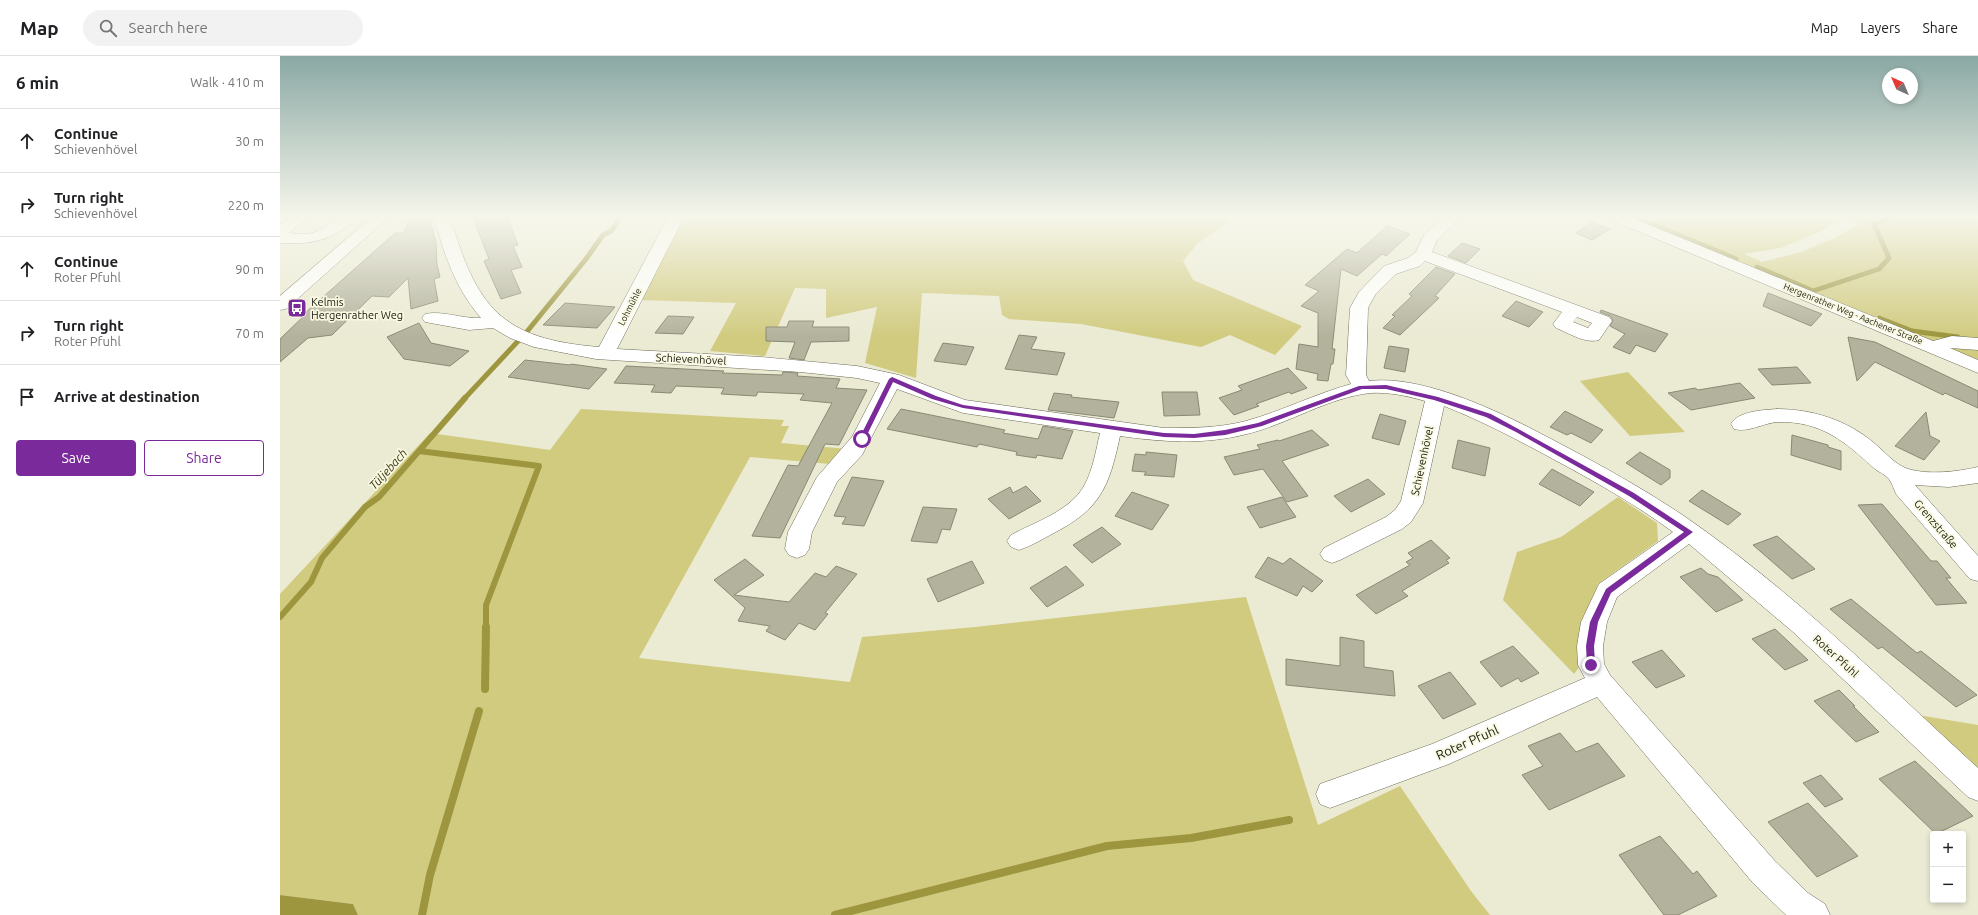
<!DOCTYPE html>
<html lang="en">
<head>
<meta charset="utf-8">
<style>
	body { margin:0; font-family:Ubuntu,sans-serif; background:#f2f2f2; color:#202124 }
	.controls { position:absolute; right:12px; bottom:12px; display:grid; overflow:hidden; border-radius:4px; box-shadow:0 2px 6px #0003 }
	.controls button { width:36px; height:36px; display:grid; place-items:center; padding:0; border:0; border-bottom:1px solid #e0e0e0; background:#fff; color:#202124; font:20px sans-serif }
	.compass { position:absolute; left:1602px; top:12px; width:36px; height:36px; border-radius:50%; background:#fff; box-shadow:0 2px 6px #0003; rotate:316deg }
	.stop { position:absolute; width:12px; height:12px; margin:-9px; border:3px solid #7b2a9b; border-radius:50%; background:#fff }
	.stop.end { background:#7b2a9b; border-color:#fff; box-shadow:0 1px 4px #0008 }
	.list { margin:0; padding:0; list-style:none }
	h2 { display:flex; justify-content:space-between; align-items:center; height:52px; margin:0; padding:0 16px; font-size:17px }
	h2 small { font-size:13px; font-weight:400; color:#757577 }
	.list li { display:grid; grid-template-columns:26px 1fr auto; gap:12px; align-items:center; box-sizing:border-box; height:64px; padding:0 16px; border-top:1px solid #e0e0e0 }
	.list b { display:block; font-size:15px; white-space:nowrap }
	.list p { margin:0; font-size:13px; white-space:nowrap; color:#757577 }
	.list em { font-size:13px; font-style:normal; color:#757577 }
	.actions { display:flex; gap:8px; padding:12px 16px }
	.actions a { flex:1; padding:9px 0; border:1px solid #7b2a9b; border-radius:4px; text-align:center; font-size:14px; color:#7b2a9b }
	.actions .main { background:#7b2a9b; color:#fff }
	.icon { flex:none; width:22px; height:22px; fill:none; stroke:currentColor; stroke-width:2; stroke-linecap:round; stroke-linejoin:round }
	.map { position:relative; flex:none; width:1698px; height:859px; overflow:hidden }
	header { display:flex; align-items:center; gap:24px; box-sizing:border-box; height:56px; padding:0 20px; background:#fff; border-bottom:1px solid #e0e0e0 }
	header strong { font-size:19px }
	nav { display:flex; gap:22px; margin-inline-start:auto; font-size:14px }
	.search { width:280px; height:36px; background:#f2f2f2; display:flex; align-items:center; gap:10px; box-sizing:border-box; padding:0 14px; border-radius:22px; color:#757577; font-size:15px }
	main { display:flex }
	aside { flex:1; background:#fff }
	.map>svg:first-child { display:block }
</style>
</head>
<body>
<header>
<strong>Map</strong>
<div class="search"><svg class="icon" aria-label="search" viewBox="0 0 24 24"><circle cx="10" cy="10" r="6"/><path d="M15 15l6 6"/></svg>Search here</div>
<nav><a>Map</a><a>Layers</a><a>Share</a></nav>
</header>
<main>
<aside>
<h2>6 min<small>Walk · 410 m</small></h2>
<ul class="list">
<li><svg class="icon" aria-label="ahead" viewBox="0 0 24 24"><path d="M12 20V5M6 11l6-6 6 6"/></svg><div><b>Continue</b><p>Schievenhövel</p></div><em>30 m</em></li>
<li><svg class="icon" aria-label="right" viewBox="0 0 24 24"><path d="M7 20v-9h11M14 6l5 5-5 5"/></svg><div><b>Turn right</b><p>Schievenhövel</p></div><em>220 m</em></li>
<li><svg class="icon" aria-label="ahead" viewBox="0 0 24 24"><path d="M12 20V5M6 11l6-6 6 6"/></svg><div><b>Continue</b><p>Roter Pfuhl</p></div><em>90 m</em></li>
<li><svg class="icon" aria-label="right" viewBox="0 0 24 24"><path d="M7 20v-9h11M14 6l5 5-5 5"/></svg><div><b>Turn right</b><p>Roter Pfuhl</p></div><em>70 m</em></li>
<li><svg class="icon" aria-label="arrive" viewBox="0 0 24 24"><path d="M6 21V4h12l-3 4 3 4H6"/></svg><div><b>Arrive at destination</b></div></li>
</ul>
<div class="actions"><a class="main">Save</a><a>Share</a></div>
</aside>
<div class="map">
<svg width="1698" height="859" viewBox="0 0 1698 859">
	<rect width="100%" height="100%" fill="#ebead3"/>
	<path fill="#d1cb80" d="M 401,161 L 956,161 L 918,187 L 903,205 L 913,224 L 1022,270 L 995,299 L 950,279 L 921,291 L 801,268 L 729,263 L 722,259 L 719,240 L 642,237 L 636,322 L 585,307 L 597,251 L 546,262 L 546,233 L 515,232 L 485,300 L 430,295 L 456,247 L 359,244 Z
		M 1342,161 L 1562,161 L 1542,175 L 1500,192 L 1464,198 L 1482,206 L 1521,196 L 1555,182 L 1579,168 L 1564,161 L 1698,161 L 1698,306 L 1641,281 Z
		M 1348,316 L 1405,376 L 1350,380 L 1300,325 Z
		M 301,353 L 504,364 L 501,370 L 509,370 L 501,387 L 568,393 L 550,408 L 470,401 L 359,602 L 570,626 L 582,581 L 695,571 L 966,541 L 1038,769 L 1120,730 L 1191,835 L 1210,859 L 78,859 L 73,848 L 0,839 L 0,538 L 150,377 L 270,394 Z
		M 1338,441 L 1377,467 L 1378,485 L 1318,528 L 1303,569 L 1297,599 L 1300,610 L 1294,618 L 1223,544 L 1237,496 L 1281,481 Z
		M 1638,659 L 1698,669 L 1698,714 Z"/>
	<path fill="#9d963f" d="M 0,839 L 73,848 L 78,859 L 0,859 Z"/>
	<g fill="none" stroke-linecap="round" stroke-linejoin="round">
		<path stroke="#9d963f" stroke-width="5" d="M 1355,161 L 1456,203
			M 1477,211 L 1533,235 L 1599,213 L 1609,202 L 1594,168 L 1612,161
			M 1599,262 L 1632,275 L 1678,281
			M 245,278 L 306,203 L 323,179 L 331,175 L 341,161
			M 184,343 L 240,283"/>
		<path stroke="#9d963f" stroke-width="6" d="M 139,395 L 259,410 L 206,549 L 206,572
			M 0,561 L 31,526 L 42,502 L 85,451 L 99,441 L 185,342"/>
		<path stroke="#9d963f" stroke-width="8" d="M 205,633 L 206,571
			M 142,859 L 150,819 L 199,655
			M 555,859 L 827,790 L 911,782 L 1009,764"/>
	</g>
	<path fill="#b3b29c" stroke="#8a8973" d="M 130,161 L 149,161 L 156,186 L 157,209 L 160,221 L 154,223 L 158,245 L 131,253 L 128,222 L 109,241 L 92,240 L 52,279 L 28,282 L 0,306 L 0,283 L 27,257 L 25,257 L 115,177 L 124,177 Z
		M 193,161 L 227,161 L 238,189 L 233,190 L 242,211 L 231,214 L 241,237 L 221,243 L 204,205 L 209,203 Z
		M 1312,166 L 1330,173 L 1312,184 L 1296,177 Z
		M 1107,170 L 1130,178 L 1106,200 L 1102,198 L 1077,220 L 1061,213 L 1052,293 L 1055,293 L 1053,308 L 1051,308 L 1048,325 L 1037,324 L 1038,318 L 1016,313 L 1019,288 L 1038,291 L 1038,257 L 1021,250 L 1039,235 L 1025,229 L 1067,193 L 1077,197 Z
		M 1182,187 L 1200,193 L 1186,207 L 1168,200 Z
		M 1156,211 L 1175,218 L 1155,240 L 1159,242 L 1120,279 L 1103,272 L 1115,260 L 1112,259 L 1132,240 L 1129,238 Z
		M 1488,237 L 1542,258 L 1531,270 L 1483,250 Z
		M 1236,245 L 1263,256 L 1249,271 L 1222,260 Z
		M 285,247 L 335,251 L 317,272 L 263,269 Z
		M 1321,254 L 1388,278 L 1375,296 L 1356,289 L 1350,298 L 1333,291 L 1345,278 L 1330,270 L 1333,264 L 1330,260 L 1320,256 Z
		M 388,260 L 414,261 L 403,278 L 375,277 Z
		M 509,265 L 534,265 L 532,271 L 569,271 L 569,285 L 531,286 L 524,304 L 509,302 L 515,286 L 486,285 L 486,271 L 507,271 Z
		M 139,267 L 151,287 L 189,295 L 170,310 L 124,303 L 107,281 Z
		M 739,279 L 757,281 L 751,293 L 785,297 L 777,319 L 725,313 Z
		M 1568,281 L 1595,286 L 1698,335 L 1698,352 L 1665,337 L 1663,339 L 1595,306 L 1577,325 Z
		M 663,287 L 694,291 L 686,309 L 654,305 Z
		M 1109,290 L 1129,293 L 1125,316 L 1104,312 Z
		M 245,304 L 290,309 L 291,308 L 327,313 L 309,333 L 228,321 Z
		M 346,310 L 444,315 L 442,317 L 502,319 L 503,316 L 518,317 L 517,320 L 560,323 L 556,332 L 587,334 L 559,389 L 545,388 L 500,482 L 472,480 L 508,409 L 518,410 L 552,347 L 520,344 L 524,338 L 478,336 L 476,340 L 441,338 L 444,332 L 396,330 L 391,337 L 371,336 L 375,329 L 334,327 Z
		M 1517,311 L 1531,327 L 1492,329 L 1478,313 Z
		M 1008,312 L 1027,332 L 1011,338 L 1009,336 L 976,348 L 979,350 L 954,359 L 939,342 L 962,334 L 958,330 Z
		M 1460,327 L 1475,342 L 1411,354 L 1388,337 L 1415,332 L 1418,334 Z
		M 882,336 L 917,336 L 920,359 L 884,360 Z
		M 774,337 L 792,339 L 791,341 L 839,346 L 834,362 L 769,354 L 768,354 Z
		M 621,353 L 725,374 L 723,377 L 758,383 L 763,370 L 793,375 L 782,403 L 757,399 L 756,402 L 736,399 L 737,396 L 699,388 L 697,391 L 607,373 Z
		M 1285,355 L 1323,374 L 1311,387 L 1291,377 L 1287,379 L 1270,371 Z
		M 1646,356 L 1650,380 L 1660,385 L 1644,404 L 1615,390 Z
		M 1100,358 L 1126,365 L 1119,389 L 1092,382 Z
		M 1032,374 L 1049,389 L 1002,405 L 1028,440 L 1007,446 L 983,413 L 954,419 L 944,401 L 980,393 L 977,389 L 998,384 L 999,385 Z
		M 1512,379 L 1548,389 L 1548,391 L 1561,395 L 1561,414 L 1511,399 Z
		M 1178,384 L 1210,392 L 1205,420 L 1172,412 Z
		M 866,396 L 897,399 L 894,421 L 864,419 L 866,416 L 852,415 L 855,398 L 866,399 Z
		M 1360,396 L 1390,414 L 1390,422 L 1381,429 L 1346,407 Z
		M 1272,413 L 1314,436 L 1300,450 L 1259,428 Z
		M 572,421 L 604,425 L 584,470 L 562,468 L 566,461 L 554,460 Z
		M 1088,423 L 1105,438 L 1071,456 L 1054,440 Z
		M 746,430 L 761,445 L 729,463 L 708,443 L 730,431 L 733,437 Z
		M 1422,434 L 1461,458 L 1448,469 L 1409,445 Z
		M 852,436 L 889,449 L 872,474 L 835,460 Z
		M 1002,441 L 1016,461 L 980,472 L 967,451 Z
		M 1602,448 L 1651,505 L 1657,505 L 1671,522 L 1666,522 L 1687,547 L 1656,549 L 1578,449 Z
		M 643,451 L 677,453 L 670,474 L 662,473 L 657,487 L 631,485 Z
		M 822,471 L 841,488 L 812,507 L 793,489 Z
		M 1497,480 L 1535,513 L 1512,523 L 1473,489 Z
		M 1151,484 L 1170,502 L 1166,504 L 1169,507 L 1122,535 L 1128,540 L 1096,558 L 1076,539 L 1130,509 L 1126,506 L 1133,502 L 1128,497 Z
		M 988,501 L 1003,508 L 1010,502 L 1043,525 L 1032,536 L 1023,530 L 1017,540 L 975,521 Z
		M 465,503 L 484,519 L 454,539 L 509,546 L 535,517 L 546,521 L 556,510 L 577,518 L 545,557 L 548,558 L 535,574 L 519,567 L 505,584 L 486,575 L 490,570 L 458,565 L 465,552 L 434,524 Z
		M 692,505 L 704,527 L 658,546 L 647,523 Z
		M 786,510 L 804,529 L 767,551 L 750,532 Z
		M 1421,512 L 1428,518 L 1438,521 L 1463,544 L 1436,556 L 1400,521 Z
		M 1571,543 L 1637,597 L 1641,595 L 1697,639 L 1676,651 L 1602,591 L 1598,593 L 1550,553 Z
		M 1495,573 L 1528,604 L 1505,614 L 1472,583 Z
		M 1060,581 L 1084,585 L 1084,611 L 1113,615 L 1115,640 L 1006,629 L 1006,603 L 1060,610 Z
		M 1233,590 L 1259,617 L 1241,626 L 1238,622 L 1221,631 L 1200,606 Z
		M 1382,594 L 1405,620 L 1376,632 L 1352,606 Z
		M 1170,616 L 1196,648 L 1163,663 L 1138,630 Z
		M 1559,634 L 1575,650 L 1573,650 L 1599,676 L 1576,686 L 1534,645 Z
		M 1280,677 L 1296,696 L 1318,687 L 1345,720 L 1269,754 L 1242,719 L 1263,710 L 1248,690 Z
		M 1635,705 L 1693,760 L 1656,778 L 1599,723 Z
		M 1541,719 L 1563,743 L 1545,751 L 1523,727 Z
		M 1528,747 L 1578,800 L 1537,821 L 1488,766 Z
		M 1380,780 L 1413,818 L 1417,815 L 1437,840 L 1398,859 L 1384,859 L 1339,799 Z"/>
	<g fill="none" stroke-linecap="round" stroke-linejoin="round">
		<defs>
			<path id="minor" d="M 11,161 L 28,161 L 9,177 C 18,178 27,179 35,176 C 54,169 55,158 78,161 C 74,166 69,169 63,173 C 43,187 24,188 0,187 L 0,169 Z
				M 154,161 L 170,161 C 197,251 220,283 319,291 L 388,161 L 404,161 L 337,293 L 481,301 L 577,310 L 619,319 L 685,344 L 884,372 C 912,372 939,372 966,365 C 1002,355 1035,338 1071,328 L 1066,319 L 1070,252 L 1079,236 L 1104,210 L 1128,202 L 1136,196 L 1144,179 L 1164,161 L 1181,161 L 1157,184 L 1152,196 L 1329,261 L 1332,265 L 1319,284 C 1305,288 1289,277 1276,272 L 1273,268 L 1282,256 L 1145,205 L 1140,210 L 1116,218 L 1095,239 L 1088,252 L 1086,319 L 1089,325 C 1138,319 1207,350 1250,372 C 1302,399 1355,427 1404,460 C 1510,533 1603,625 1698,712 L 1698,745 L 1688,741 L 1513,576 L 1409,488 L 1337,541 L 1327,566 L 1323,590 L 1324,608 L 1330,619 L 1495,805 L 1528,837 L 1545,848 L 1550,859 L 1506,859 L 1473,827 L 1317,641 L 1169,708 L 1050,752 L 1040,748 L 1036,738 L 1040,728 L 1152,688 L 1305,622 L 1298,609 L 1297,590 L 1301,566 L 1319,528 L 1393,476 C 1355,448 1314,425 1273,403 C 1238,384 1202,365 1164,350 L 1143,447 L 1131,466 L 1122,473 L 1060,504 L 1052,507 L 1044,504 L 1040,498 L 1044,492 L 1106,461 L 1115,454 L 1121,445 L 1145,345 C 1128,340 1109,336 1091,337 C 1049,341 1008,368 967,378 C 924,389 883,386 840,380 C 829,431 821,453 772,478 C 761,484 751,490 739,494 L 731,491 L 727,485 L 731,479 C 755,466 790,455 804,430 C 813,414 816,394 820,377 L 683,357 L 617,333 L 582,399 L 557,426 L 532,476 L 529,493 L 525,499 L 517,502 L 509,499 L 505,493 L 508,476 L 537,421 L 572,381 L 600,327 L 577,322 L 520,316 L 316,303 L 254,291 L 230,282 L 213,272 L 189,274 L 145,266 L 142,262 L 145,258 C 162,254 182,263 201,262 C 175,232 164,198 154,161 ZM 1297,261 L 1312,267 L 1308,272 L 1293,266 Z
				M 1329,161 L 1350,161 L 1653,285 L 1672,280 L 1698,282 L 1698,294 L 1670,292 L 1698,304 L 1698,317 L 1331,164 Z
				M 1497,353 C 1532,353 1567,364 1594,387 C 1605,396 1614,408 1628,413 C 1649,419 1676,416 1698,411 L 1698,427 L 1669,431 L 1635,429 L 1698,500 L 1698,525 L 1690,523 L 1616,438 C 1614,433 1611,425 1608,422 C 1604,418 1599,416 1595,413 C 1565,386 1542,365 1498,366 C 1483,367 1468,377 1454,373 L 1451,368 C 1458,355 1484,354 1497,353 Z"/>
			<path id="major" d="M 92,161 L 109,161 L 6,253 L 0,254 L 0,240 Z"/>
		</defs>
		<use href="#minor" stroke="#6c6b57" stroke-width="1"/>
		<use href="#major" stroke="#6c6b57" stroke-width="1"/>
		<use href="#minor" fill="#fff" fill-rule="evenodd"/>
		<use href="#major" fill="#fff" fill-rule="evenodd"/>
	</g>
	<linearGradient id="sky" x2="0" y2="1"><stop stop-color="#8aa8a4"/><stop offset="0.57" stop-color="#f6f6eb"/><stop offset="1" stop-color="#f6f6eb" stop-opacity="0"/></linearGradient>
	<rect width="1698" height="281" fill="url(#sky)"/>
	<path fill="#7b2a9b" d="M 612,321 L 656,340 L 683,349 L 884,377 L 914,378 L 945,374 L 978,367 L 1079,330 L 1106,329 L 1158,341 L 1211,358 L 1354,437 L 1413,476 L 1331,537 L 1318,566 L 1314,590 L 1315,609 L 1311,612 L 1307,609 L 1306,590 L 1310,566 L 1326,533 L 1404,476 L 1349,440 L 1236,376 L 1206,361 L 1154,344 L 1106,333 L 1082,333 L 982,370 L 945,379 L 914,382 L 884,381 L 683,352 L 652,343 L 613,326 L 585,383 L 580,385 L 579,383 L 609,323 Z"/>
	<defs>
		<symbol id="bus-square" viewBox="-11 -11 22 22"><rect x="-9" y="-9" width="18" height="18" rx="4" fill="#7b2a9b" stroke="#f9f8e0"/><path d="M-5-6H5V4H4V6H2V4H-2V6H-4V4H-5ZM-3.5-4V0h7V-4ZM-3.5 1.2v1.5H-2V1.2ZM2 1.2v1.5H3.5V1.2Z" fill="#fff"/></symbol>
	</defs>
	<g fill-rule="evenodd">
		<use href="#bus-square" x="6" y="241" width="22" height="22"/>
	</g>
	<g text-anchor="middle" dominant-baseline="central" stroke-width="3.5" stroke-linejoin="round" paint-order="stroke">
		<g font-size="9" fill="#1a1a12" stroke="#f9f8e0">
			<text transform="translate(350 251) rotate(-63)">Lohmühle</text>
			<text transform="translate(1573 258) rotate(22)">Hergenrather Weg - Aachener Straße</text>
		</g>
		<g font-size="11" fill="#1a1a12" stroke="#f9f8e0" text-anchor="start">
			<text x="31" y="246">Kelmis<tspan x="31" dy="13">Hergenrather Weg</tspan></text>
		</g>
		<g font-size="11" fill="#1a1a12" stroke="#f9f8e0">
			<text transform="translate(411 303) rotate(3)">Schievenhövel</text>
			<text transform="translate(1142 405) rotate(-78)">Schievenhövel</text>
			<text transform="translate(1656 468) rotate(49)">Grenzstraße</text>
			<text transform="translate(1556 600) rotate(42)">Roter Pfuhl</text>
		</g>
		<g font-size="12" font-style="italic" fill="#3a3712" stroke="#f9f8e0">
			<text transform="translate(108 413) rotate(-48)">Tüljebach</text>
		</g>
		<g font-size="13" fill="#1a1a12" stroke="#f9f8e0">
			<text transform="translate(1187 686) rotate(-24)">Roter Pfuhl</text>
		</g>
	</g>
</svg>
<div class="controls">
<button>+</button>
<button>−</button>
</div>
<svg class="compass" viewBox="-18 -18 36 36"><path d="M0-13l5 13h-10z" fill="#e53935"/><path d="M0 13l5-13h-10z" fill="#757577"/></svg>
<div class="stop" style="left:582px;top:383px"></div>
<div class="stop end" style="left:1311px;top:609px"></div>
</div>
</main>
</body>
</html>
